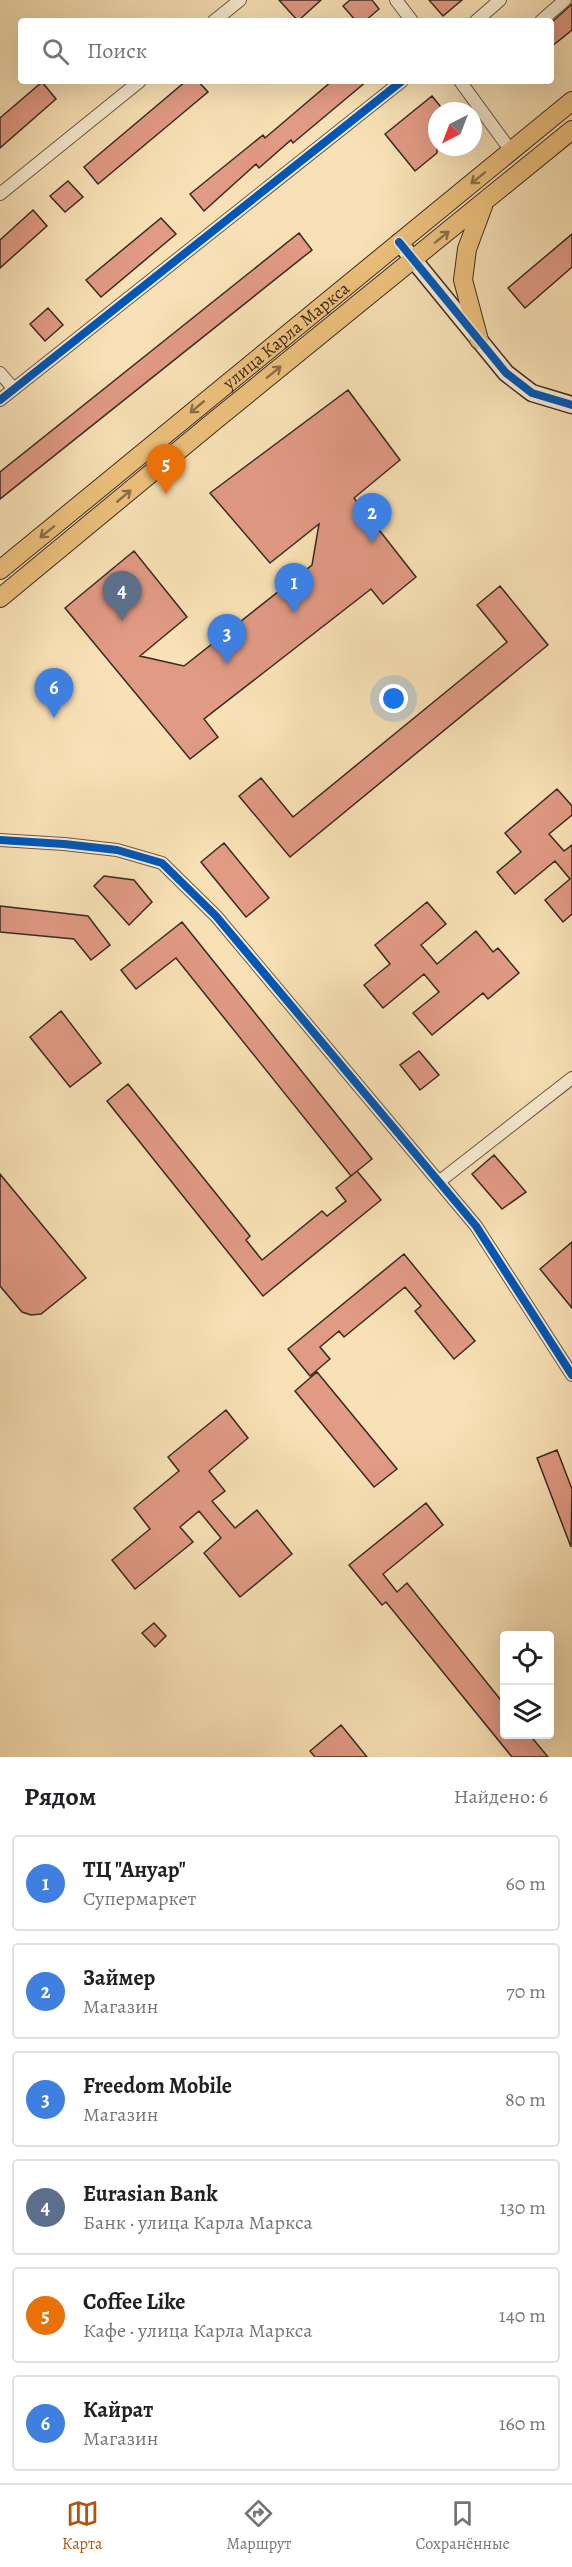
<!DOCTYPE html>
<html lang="ru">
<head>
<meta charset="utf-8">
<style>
	body { margin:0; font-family:Alegreya,serif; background:#f6f6f6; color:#202124 }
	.controls { position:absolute; right:18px; bottom:18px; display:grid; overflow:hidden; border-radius:6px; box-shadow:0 6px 24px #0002 }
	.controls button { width:54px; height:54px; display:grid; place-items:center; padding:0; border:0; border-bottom:2px solid #e0e0e0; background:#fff; color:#202124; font:30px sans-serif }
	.compass { position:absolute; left:428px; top:102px; width:54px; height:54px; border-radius:50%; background:#fff; box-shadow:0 6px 24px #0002; rotate:222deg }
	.you { position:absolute; left:394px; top:699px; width:21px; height:21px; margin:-15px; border:4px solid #fff; border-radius:50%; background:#1a73e8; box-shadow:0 0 0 9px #1a73e833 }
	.badge { display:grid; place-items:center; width:39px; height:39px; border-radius:50%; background:#b45309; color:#fff; font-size:20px; font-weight:700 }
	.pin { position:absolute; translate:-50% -50px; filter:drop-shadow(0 2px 3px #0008) }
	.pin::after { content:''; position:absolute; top:32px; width:21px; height:18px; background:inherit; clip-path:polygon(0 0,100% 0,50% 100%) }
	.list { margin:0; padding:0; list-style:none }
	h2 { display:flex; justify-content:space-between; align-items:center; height:78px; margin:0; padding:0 24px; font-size:26px }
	h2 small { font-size:20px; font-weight:400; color:#757577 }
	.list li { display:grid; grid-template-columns:39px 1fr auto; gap:18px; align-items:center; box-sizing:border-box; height:96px; margin:0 12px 12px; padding:0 12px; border:2px solid #e0e0e0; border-radius:6px }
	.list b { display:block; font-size:22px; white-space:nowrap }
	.list p { margin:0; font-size:20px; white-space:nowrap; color:#757577 }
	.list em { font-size:20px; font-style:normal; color:#757577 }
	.icon { flex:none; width:33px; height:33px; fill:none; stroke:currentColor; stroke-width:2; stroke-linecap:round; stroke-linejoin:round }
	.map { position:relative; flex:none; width:572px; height:1757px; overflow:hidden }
	.search { position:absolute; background:#fff; box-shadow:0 6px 24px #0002; left:18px; right:18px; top:18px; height:66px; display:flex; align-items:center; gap:15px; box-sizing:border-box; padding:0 21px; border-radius:6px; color:#757577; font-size:22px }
	.sheet { height:726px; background:#fff }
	nav { display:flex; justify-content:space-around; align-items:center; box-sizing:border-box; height:84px; border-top:2px solid #e0e0e0; background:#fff; font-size:16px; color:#757577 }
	nav a { display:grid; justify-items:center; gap:3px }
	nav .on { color:#b45309 }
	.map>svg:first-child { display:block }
</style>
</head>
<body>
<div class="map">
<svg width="572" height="1757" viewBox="0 0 572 1757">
	<rect width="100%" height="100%" fill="#f8e1b6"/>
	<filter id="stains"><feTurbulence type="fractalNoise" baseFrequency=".00333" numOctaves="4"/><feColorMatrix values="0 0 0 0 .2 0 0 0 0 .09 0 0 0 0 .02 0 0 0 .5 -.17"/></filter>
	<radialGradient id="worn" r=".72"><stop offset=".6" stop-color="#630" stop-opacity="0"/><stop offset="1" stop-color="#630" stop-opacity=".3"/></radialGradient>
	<path fill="#e19a84" stroke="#3a2a23" stroke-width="1.5" d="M 279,0 L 321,0 L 298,21 Z
		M 350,0 L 372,0 L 379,9 L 365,21 L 356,21 L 343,6 Z
		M 429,0 L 462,0 L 443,16 Z
		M 572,4 L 572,30 L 551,47 L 551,23 Z
		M 186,81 L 198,81 L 208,92 L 98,184 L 84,167 Z
		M 332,81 L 367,81 L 293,143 L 291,140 L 259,168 L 256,164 L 204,211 L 190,194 L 263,135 L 265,138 Z
		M 42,82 L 56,99 L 0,148 L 0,118 Z
		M 432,96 L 444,111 L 437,111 L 437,153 L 415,171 L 385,134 Z
		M 68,181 L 83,197 L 65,212 L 50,196 Z
		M 33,210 L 47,226 L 0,268 L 0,240 Z
		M 161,218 L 176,234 L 101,297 L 86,280 Z
		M 299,233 L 312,250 L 0,499 L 0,472 Z
		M 572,234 L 572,267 L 525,308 L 508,288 Z
		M 48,308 L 63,325 L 45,341 L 30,324 Z
		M 348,390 L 400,460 L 354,498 L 416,577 L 383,604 L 371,589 L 204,719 L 218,737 L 190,759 L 65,608 L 134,551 L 187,617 L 140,656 L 184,666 L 312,565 L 319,524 L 270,563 L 210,493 Z
		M 500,586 L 548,645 L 290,857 L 239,796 L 261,778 L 293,817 L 507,642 L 477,605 Z
		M 557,789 L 572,806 L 572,815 L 549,834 L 564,851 L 572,845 L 572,914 L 563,922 L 545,900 L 570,879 L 555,861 L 515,894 L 497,872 L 521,852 L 505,833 Z
		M 224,843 L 269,898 L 246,917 L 201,862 Z
		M 104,876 L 134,880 L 152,902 L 129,925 L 94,886 Z
		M 427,902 L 446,924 L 421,945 L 437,964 L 476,931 L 493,952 L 498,948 L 519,973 L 488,999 L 483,993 L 432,1035 L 413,1013 L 439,992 L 424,974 L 383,1008 L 364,985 L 390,964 L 375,945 Z
		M 0,906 L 88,916 L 110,945 L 91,960 L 74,939 L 0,932 Z
		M 182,922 L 372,1159 L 351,1176 L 176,958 L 136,989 L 121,970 Z
		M 61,1011 L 101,1063 L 70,1087 L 30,1037 Z
		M 419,1051 L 439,1075 L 420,1090 L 400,1065 Z
		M 128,1084 L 250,1236 L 246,1240 L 262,1260 L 322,1211 L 327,1216 L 346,1201 L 336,1188 L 357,1171 L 381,1200 L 263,1296 L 107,1101 Z
		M 494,1155 L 526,1192 L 502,1209 L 472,1174 Z
		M 0,1174 L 86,1278 L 41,1314 L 31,1315 L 22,1312 L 0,1286 Z
		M 572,1242 L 572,1308 L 540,1269 Z
		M 404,1254 L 475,1341 L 454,1359 L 415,1311 L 421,1306 L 405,1287 L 344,1337 L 339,1331 L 320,1347 L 330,1359 L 310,1376 L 288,1349 Z
		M 317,1372 L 397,1469 L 374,1487 L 295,1391 Z
		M 226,1410 L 248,1438 L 209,1471 L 225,1491 L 212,1501 L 235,1528 L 257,1510 L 292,1554 L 240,1597 L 204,1553 L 221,1538 L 199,1511 L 180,1527 L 193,1542 L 135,1589 L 112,1560 L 150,1529 L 134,1508 L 179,1471 L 168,1457 Z
		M 557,1450 L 572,1489 L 571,1547 L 537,1458 Z
		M 426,1503 L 443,1525 L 383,1574 L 397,1592 L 407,1583 L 504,1704 L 504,1734 L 529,1734 L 548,1757 L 512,1757 L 386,1602 L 382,1605 L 349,1565 Z
		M 154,1623 L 166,1636 L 155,1647 L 142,1633 Z
		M 341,1725 L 367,1757 L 315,1757 L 310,1751 Z"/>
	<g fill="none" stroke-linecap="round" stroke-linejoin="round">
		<defs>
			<path id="street" d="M 396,0 L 412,21
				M 214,21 L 240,0
				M 476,21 L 500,0
				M 541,21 L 565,0
				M 460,81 L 511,151
				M 0,194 L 140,81
				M 0,373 L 14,389
				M 0,400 L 402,81
				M 0,840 L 64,844 L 117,850 L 162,863 L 216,916 L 476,1226 L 572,1375
				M 440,1181 L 572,1078"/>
			<path id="secondary" d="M 399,242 L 506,373 L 532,393 L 572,405"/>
			<g id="primary">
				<path d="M 479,340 L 463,280 L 467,249 L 483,206"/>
				<path id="s1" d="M 0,570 L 572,101"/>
				<path d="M 0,598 L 213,422 L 572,130"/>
			</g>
		</defs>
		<use href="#street" stroke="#6a5848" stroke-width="14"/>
		<use href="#secondary" stroke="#3a2a23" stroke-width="19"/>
		<use href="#primary" stroke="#3a2a23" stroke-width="20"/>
		<use href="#street" stroke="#faecd0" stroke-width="12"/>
		<use href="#secondary" stroke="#faecd0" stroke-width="16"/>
		<use href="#primary" stroke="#ecc07b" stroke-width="18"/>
		<defs>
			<path id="cycleway" d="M 399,242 L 506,373 L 532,393 L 572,405
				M 0,400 L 402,81
				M 0,840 L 64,844 L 117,850 L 162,863 L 216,916 L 476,1226 L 572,1375"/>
		</defs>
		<use href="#cycleway" stroke="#faecd0" stroke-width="11"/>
		<use href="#cycleway" stroke="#0057b8" stroke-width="8"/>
	</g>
	<defs><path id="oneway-shaft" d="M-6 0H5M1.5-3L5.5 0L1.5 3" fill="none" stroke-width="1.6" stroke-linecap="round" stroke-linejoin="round" transform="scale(1.5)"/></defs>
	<g stroke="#8a6e4b">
		<use href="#oneway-shaft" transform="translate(478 178) rotate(141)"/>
		<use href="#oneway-shaft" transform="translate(442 237) rotate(-39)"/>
		<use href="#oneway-shaft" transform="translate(274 372) rotate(-39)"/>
		<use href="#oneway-shaft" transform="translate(197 407) rotate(140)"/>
		<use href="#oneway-shaft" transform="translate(124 496) rotate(-40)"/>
		<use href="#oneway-shaft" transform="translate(47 532) rotate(141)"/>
	</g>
	<g text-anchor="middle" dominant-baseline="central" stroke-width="6" stroke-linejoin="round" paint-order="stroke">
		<g font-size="18" fill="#3a2a23" stroke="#faecd0">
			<text stroke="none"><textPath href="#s1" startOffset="370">улица Карла Маркса</textPath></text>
		</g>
	</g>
	<rect width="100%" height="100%" filter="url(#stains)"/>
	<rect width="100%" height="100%" fill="url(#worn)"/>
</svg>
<div class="controls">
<button><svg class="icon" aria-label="locate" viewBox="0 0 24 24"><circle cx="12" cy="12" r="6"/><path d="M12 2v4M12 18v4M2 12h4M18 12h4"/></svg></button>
<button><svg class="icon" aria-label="layers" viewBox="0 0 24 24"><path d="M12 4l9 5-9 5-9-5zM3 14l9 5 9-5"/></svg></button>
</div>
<svg class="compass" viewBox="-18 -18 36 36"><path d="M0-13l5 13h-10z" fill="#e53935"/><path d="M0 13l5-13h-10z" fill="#757577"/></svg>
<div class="you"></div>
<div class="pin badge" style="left:294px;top:613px;background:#3f7fe0">1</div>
<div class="pin badge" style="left:372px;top:543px;background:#3f7fe0">2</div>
<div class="pin badge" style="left:227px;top:664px;background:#3f7fe0">3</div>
<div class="pin badge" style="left:122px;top:621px;background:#5c6f8a">4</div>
<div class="pin badge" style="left:166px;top:494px;background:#e8710a">5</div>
<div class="pin badge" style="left:54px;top:718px;background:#3f7fe0">6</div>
<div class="search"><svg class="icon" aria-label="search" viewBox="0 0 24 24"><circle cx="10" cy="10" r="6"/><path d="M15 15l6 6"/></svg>Поиск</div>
</div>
<section class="sheet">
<h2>Рядом<small>Найдено: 6</small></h2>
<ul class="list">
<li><span class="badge" style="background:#3f7fe0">1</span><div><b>ТЦ &quot;Ануар&quot;</b><p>Супермаркет</p></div><em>60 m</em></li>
<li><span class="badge" style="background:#3f7fe0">2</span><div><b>Займер</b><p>Магазин</p></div><em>70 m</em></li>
<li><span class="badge" style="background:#3f7fe0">3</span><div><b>Freedom Mobile</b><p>Магазин</p></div><em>80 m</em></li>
<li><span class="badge" style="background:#5c6f8a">4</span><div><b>Eurasian Bank</b><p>Банк · улица Карла Маркса</p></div><em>130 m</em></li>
<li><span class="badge" style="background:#e8710a">5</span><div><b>Coffee Like</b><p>Кафе · улица Карла Маркса</p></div><em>140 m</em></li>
<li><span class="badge" style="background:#3f7fe0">6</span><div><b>Кайрат</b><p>Магазин</p></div><em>160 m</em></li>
</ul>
</section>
<nav>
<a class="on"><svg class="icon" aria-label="map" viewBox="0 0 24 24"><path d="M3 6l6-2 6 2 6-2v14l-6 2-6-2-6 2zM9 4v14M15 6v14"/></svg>Карта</a>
<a><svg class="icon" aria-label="directions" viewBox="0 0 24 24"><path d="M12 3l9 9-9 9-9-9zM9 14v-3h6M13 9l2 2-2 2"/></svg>Маршрут</a>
<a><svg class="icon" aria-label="saved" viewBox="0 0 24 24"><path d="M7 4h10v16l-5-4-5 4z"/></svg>Сохранённые</a>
</nav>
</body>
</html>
